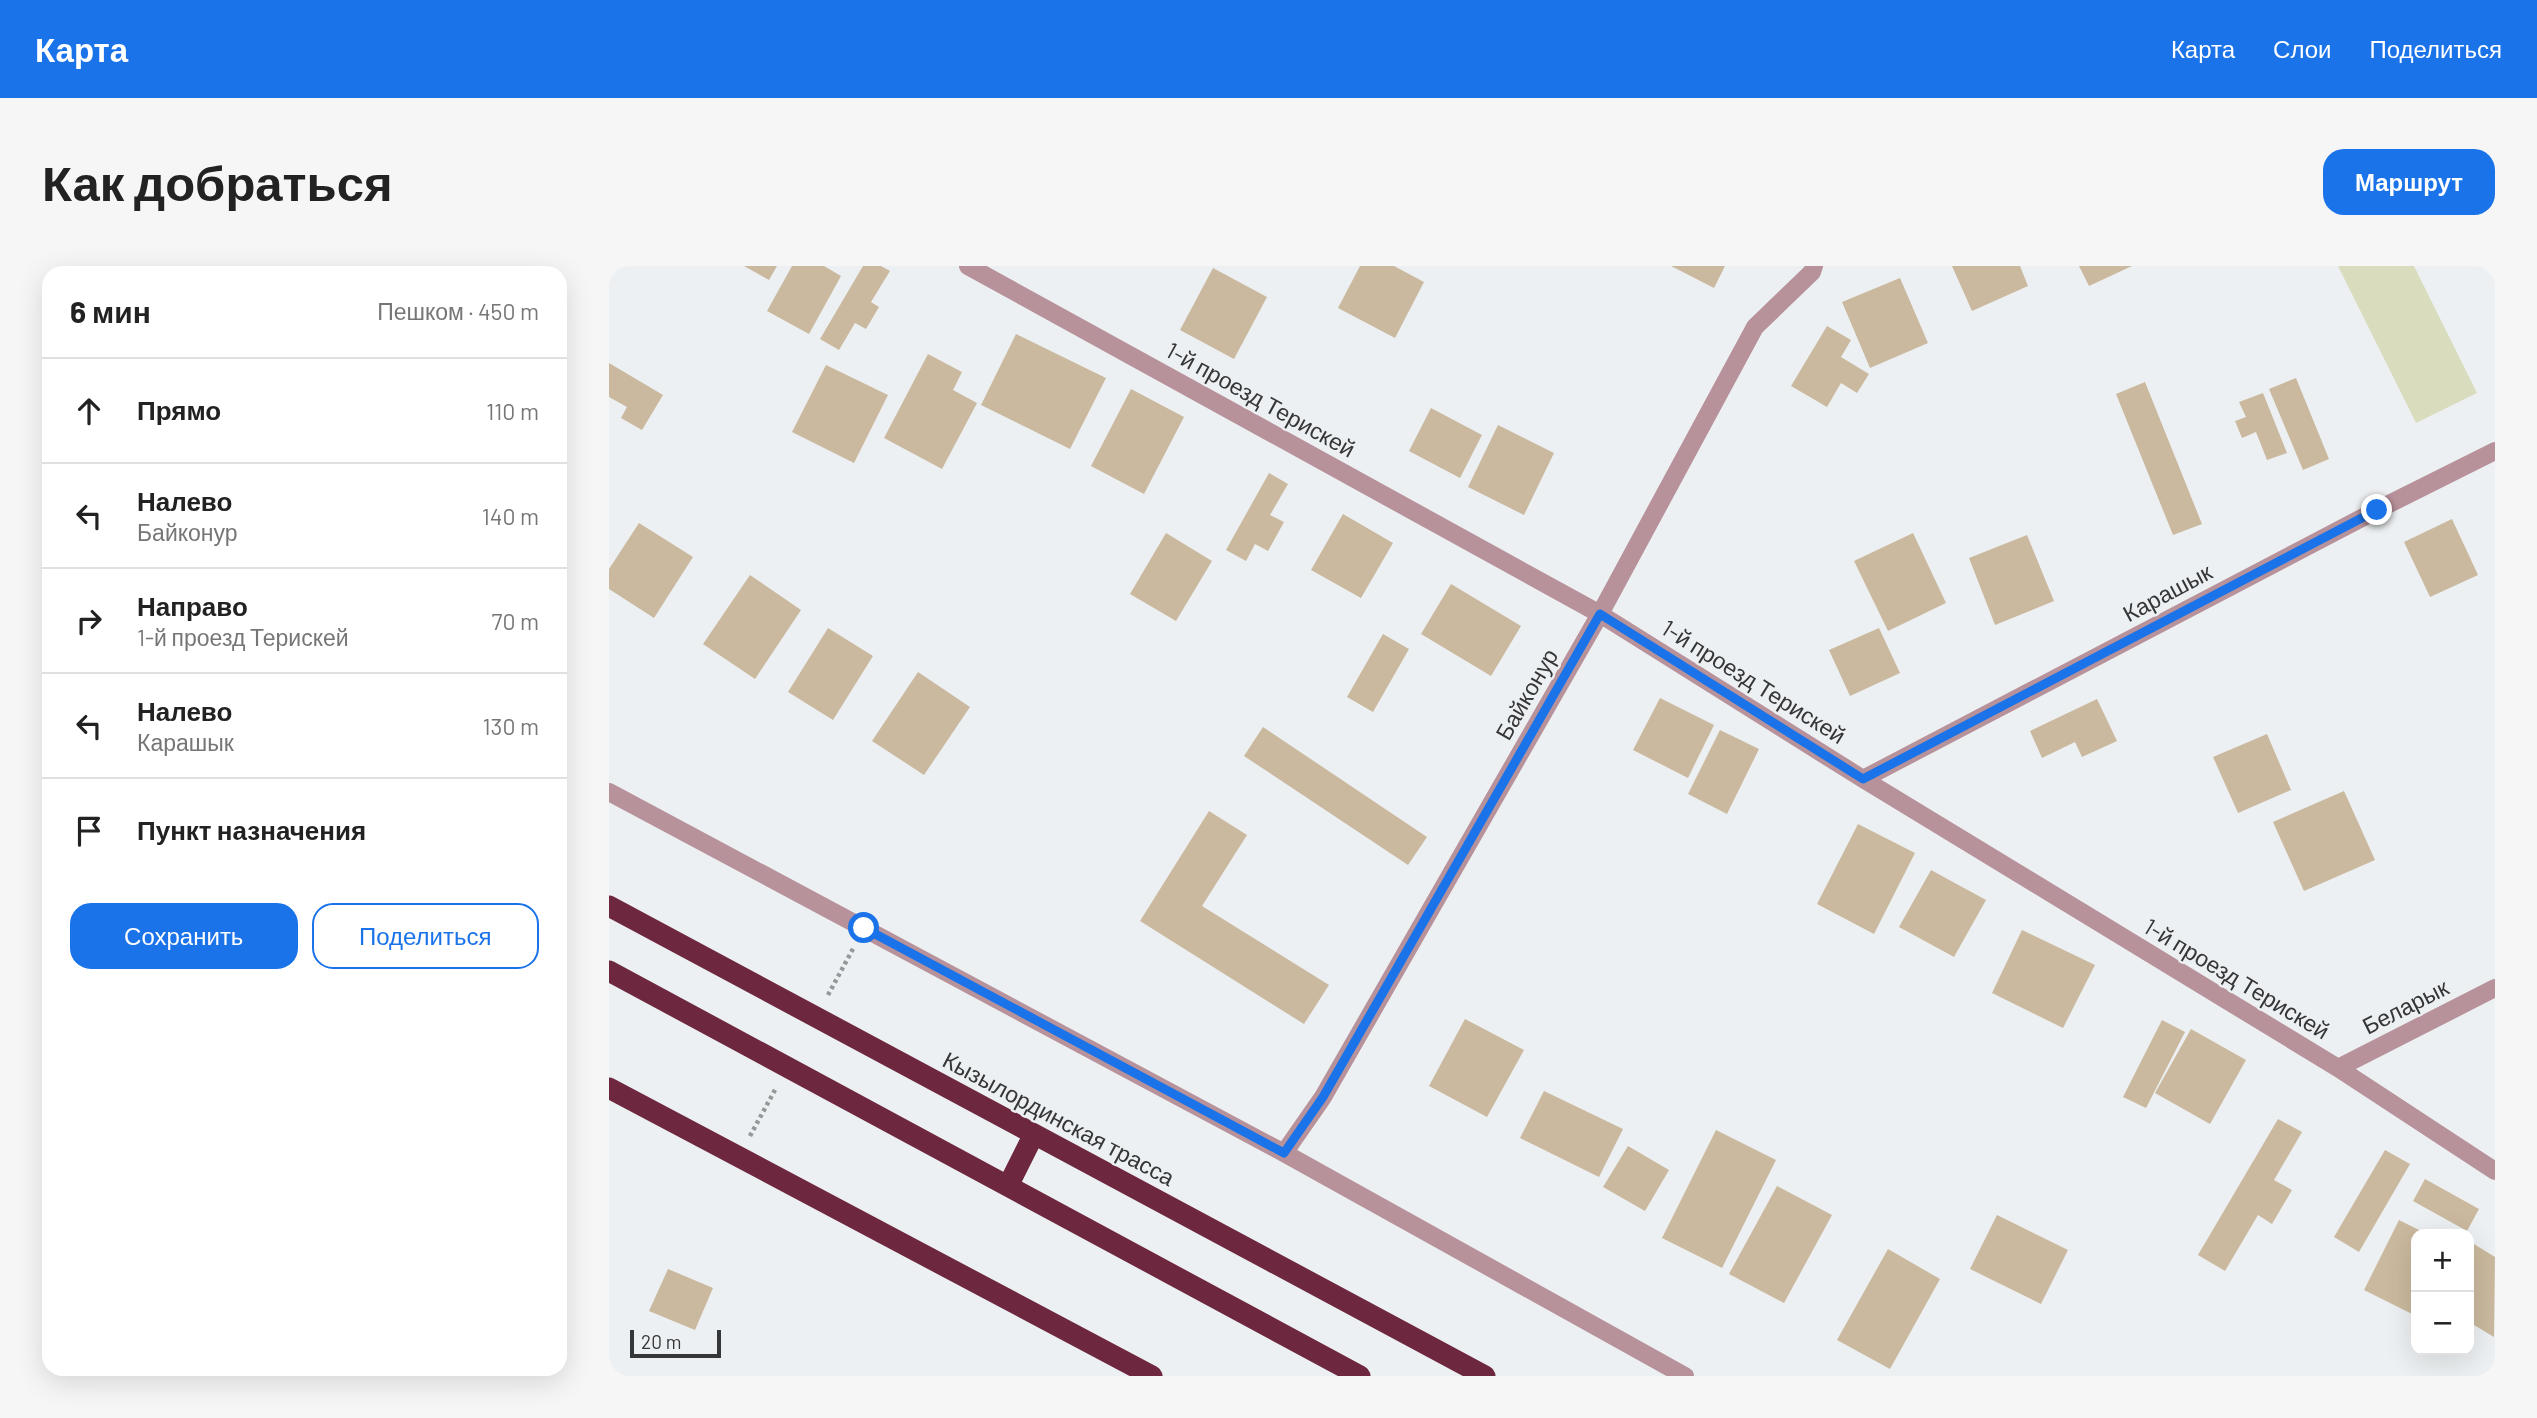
<!DOCTYPE html>
<html lang="ru">
<head>
<meta charset="utf-8">
<style>
	body { margin:0; font-family:Barlow,sans-serif; background:#f6f6f6; color:#222 }
	.controls { position:absolute; right:21px; bottom:21px; display:grid; overflow:hidden; border-radius:14px; box-shadow:0 7px 28px #0002 }
	.controls button { width:63px; height:63px; display:grid; place-items:center; padding:0; border:0; border-bottom:2px solid #e0e0e0; background:#fff; color:#222; font:35px sans-serif }
	.scale { position:absolute; left:21px; bottom:18px; width:91px; box-sizing:border-box; padding-left:7px; border:4px solid #353637; border-top:0; font-size:19px; line-height:24px; white-space:nowrap; color:#353637; -webkit-text-stroke:5px #edf0f2; paint-order:stroke }
	.stop { position:absolute; width:21px; height:21px; margin:-16px; border:5px solid #1a73e8; border-radius:50%; background:#fff }
	.stop.end { background:#1a73e8; border-color:#fff; box-shadow:0 2px 7px #0008 }
	.list { margin:0; padding:0; list-style:none }
	h2 { display:flex; justify-content:space-between; align-items:center; height:91px; margin:0; padding:0 28px; font-size:30px }
	h2 small { font-size:23px; font-weight:400; color:#767676 }
	.list li { display:grid; grid-template-columns:46px 1fr auto; gap:21px; align-items:center; box-sizing:border-box; height:105px; padding:0 28px; border-top:2px solid #e0e0e0 }
	.list b { display:block; font-size:26px; white-space:nowrap }
	.list p { margin:0; font-size:23px; white-space:nowrap; color:#767676 }
	.list em { font-size:23px; font-style:normal; color:#767676 }
	.actions { display:flex; gap:14px; padding:21px 28px }
	.actions a { flex:1; padding:16px 0; border:2px solid #1a73e8; border-radius:21px; text-align:center; font-size:24px; color:#1a73e8 }
	.actions .main { background:#1a73e8; color:#fff }
	.icon { flex:none; width:38px; height:38px; fill:none; stroke:currentColor; stroke-width:2; stroke-linecap:round; stroke-linejoin:round }
	.map { position:relative; flex:none; width:1886px; height:1110px; overflow:hidden; border-radius:21px }
	header { display:flex; align-items:center; gap:42px; box-sizing:border-box; height:98px; padding:0 35px; background:#1a73e8; color:#fff }
	header strong { font-size:33px }
	nav { display:flex; gap:38px; margin-inline-start:auto; font-size:24px }
	.intro { display:flex; align-items:center; justify-content:space-between; box-sizing:border-box; height:168px; padding:0 42px }
	h1 { margin:0; font-size:49px }
	.button { padding:18px 32px; border-radius:21px; background:#1a73e8; color:#fff; font-size:24px; font-weight:700 }
	main { display:flex; gap:42px; padding:0 42px }
	aside { flex:1; background:#fff; border-radius:21px; box-shadow:0 7px 28px #0002 }
	.map>svg:first-child { display:block }
</style>
</head>
<body>
<header>
<strong>Карта</strong>
<nav><a>Карта</a><a>Слои</a><a>Поделиться</a></nav>
</header>
<div class="intro"><h1>Как добраться</h1><a class="button">Маршрут</a></div>
<main>
<aside>
<h2>6 мин<small>Пешком · 450 m</small></h2>
<ul class="list">
<li><svg class="icon" aria-label="ahead" viewBox="0 0 24 24"><path d="M12 20V5M6 11l6-6 6 6"/></svg><div><b>Прямо</b></div><em>110 m</em></li>
<li><svg class="icon" aria-label="left" viewBox="0 0 24 24"><path d="M17 20v-9H6M10 6l-5 5 5 5"/></svg><div><b>Налево</b><p>Байконур</p></div><em>140 m</em></li>
<li><svg class="icon" aria-label="right" viewBox="0 0 24 24"><path d="M7 20v-9h11M14 6l5 5-5 5"/></svg><div><b>Направо</b><p>1-й проезд Терискей</p></div><em>70 m</em></li>
<li><svg class="icon" aria-label="left" viewBox="0 0 24 24"><path d="M17 20v-9H6M10 6l-5 5 5 5"/></svg><div><b>Налево</b><p>Карашык</p></div><em>130 m</em></li>
<li><svg class="icon" aria-label="arrive" viewBox="0 0 24 24"><path d="M6 21V4h12l-3 4 3 4H6"/></svg><div><b>Пункт назначения</b></div></li>
</ul>
<div class="actions"><a class="main">Сохранить</a><a>Поделиться</a></div>
</aside>
<div class="map">
<svg width="1886" height="1110" viewBox="0 0 1886 1110">
	<rect width="100%" height="100%" fill="#edf0f2"/>
	<path fill="#d9ddbe" d="M 1729,0 L 1805,0 L 1868,127 L 1807,157 Z"/>
	<path fill="#cab99e" d="M 135,0 L 168,0 L 160,14 Z
		M 183,0 L 215,0 L 232,10 L 200,68 L 158,45 Z
		M 254,0 L 272,0 L 281,5 L 262,36 L 270,41 L 257,63 L 246,57 L 230,84 L 211,73 Z
		M 751,0 L 785,0 L 815,16 L 786,72 L 729,42 Z
		M 1062,0 L 1116,0 L 1105,22 Z
		M 1343,0 L 1411,0 L 1419,20 L 1363,45 Z
		M 1470,0 L 1523,0 L 1480,20 Z
		M 604,2 L 658,31 L 625,93 L 571,64 Z
		M 1291,12 L 1319,77 L 1261,102 L 1233,36 Z
		M 1218,60 L 1242,74 L 1232,91 L 1260,108 L 1248,127 L 1232,117 L 1218,141 L 1182,120 Z
		M 407,68 L 497,112 L 461,183 L 372,139 Z
		M 319,88 L 353,106 L 344,124 L 368,137 L 333,203 L 275,172 Z
		M 0,97 L 54,129 L 33,164 L 12,152 L 18,141 L 0,131 Z
		M 217,99 L 279,129 L 245,197 L 183,166 Z
		M 1687,112 L 1720,193 L 1694,204 L 1660,123 Z
		M 1536,116 L 1593,258 L 1564,269 L 1507,128 Z
		M 522,123 L 575,151 L 535,228 L 482,200 Z
		M 1654,127 L 1678,187 L 1658,194 L 1647,166 L 1633,172 L 1626,155 L 1637,151 L 1630,136 Z
		M 822,142 L 873,169 L 851,212 L 800,185 Z
		M 889,159 L 945,187 L 915,249 L 859,221 Z
		M 660,207 L 679,218 L 661,249 L 675,256 L 659,285 L 646,278 L 637,295 L 617,284 Z
		M 734,248 L 784,277 L 752,332 L 702,304 Z
		M 1843,253 L 1869,309 L 1821,331 L 1795,276 Z
		M 30,257 L 84,291 L 45,352 L 0,323 L 0,303 Z
		M 557,267 L 603,295 L 567,355 L 521,328 Z
		M 1304,267 L 1337,337 L 1279,365 L 1245,295 Z
		M 1418,269 L 1445,335 L 1386,359 L 1360,292 Z
		M 141,309 L 192,344 L 146,413 L 94,378 Z
		M 842,318 L 912,360 L 882,410 L 812,368 Z
		M 219,362 L 264,390 L 224,454 L 179,426 Z
		M 1270,362 L 1291,407 L 1241,430 L 1220,384 Z
		M 774,368 L 800,383 L 764,446 L 738,431 Z
		M 309,406 L 361,441 L 315,509 L 263,475 Z
		M 1051,432 L 1105,459 L 1079,512 L 1024,484 Z
		M 1488,433 L 1508,475 L 1473,491 L 1466,476 L 1433,492 L 1421,465 Z
		M 654,461 L 818,571 L 799,599 L 635,490 Z
		M 1111,464 L 1150,483 L 1118,548 L 1079,528 Z
		M 1658,468 L 1682,524 L 1629,547 L 1604,491 Z
		M 1735,525 L 1766,594 L 1695,625 L 1664,556 Z
		M 600,545 L 638,569 L 593,640 L 720,719 L 695,758 L 531,655 Z
		M 1249,558 L 1306,587 L 1265,668 L 1208,638 Z
		M 1322,604 L 1377,634 L 1345,691 L 1290,661 Z
		M 1413,664 L 1486,699 L 1454,762 L 1383,727 Z
		M 856,753 L 915,784 L 878,851 L 820,820 Z
		M 1553,754 L 1576,766 L 1537,842 L 1514,831 Z
		M 1582,763 L 1637,794 L 1601,858 L 1546,827 Z
		M 935,825 L 1014,863 L 990,911 L 911,872 Z
		M 1669,853 L 1693,866 L 1665,914 L 1683,924 L 1663,958 L 1649,949 L 1616,1005 L 1589,989 Z
		M 1107,864 L 1167,894 L 1113,1002 L 1053,972 Z
		M 1019,880 L 1060,904 L 1036,945 L 994,921 Z
		M 1776,884 L 1801,898 L 1750,986 L 1725,971 Z
		M 1816,913 L 1870,943 L 1858,965 L 1804,935 Z
		M 1168,920 L 1223,949 L 1175,1037 L 1120,1008 Z
		M 1388,949 L 1459,984 L 1432,1038 L 1361,1003 Z
		M 1790,954 L 1818,968 L 1807,968 L 1807,1045 L 1805,1049 L 1755,1024 Z
		M 1860,975 L 1886,991 L 1885,1071 L 1860,1056 Z
		M 1279,983 L 1331,1013 L 1281,1103 L 1228,1074 Z
		M 59,1003 L 104,1022 L 86,1064 L 40,1045 Z"/>
	<g fill="none" stroke-linecap="round" stroke-linejoin="round">
		<path stroke="#959798" stroke-width="4.5" stroke-dasharray="3.5 3.5" stroke-linecap="butt" d="M 219,729 L 245,681
			M 141,870 L 167,822"/>
		<path stroke="#b7929b" stroke-width="18" d="M 359,0 L 991,348 L 1254,513 L 1729,802 L 1886,905
			M 1254,513 L 1768,244 L 1886,185
			M 0,526 L 675,887 L 1076,1110
			M 1729,802 L 1886,722
			M 675,887 L 714,831 L 991,348 L 1146,61 L 1203,6 L 1205,0"/>
		<path stroke="#6d273f" stroke-width="21" d="M 0,640 L 876,1110
			M 0,705 L 751,1110
			M 0,822 L 543,1110
			M 399,920 L 425,868"/>
	</g>
	<g fill="none" stroke-linecap="round" stroke-linejoin="round">
		<path stroke="#1a73e8" stroke-width="9" d="M 255,662 L 675,887 L 714,831 L 991,348 L 1254,513 L 1768,244"/>
	</g>
	<g text-anchor="middle" dominant-baseline="central" stroke-width="5" stroke-linejoin="round" paint-order="stroke">
		<g font-size="23" fill="#353637" stroke="#edf0f2">
			<text transform="translate(652 133) rotate(29)">1-й проезд Терискей</text>
			<text transform="translate(1558 326) rotate(-28)">Карашык</text>
			<text transform="translate(1145 415) rotate(32)">1-й проезд Терискей</text>
			<text transform="translate(917 428) rotate(-60)">Байконур</text>
			<text transform="translate(1628 712) rotate(31)">1-й проезд Терискей</text>
			<text transform="translate(1796 740) rotate(-27)">Беларык</text>
			<text transform="translate(450 852) rotate(28)">Кызылординская трасса</text>
		</g>
	</g>
</svg>
<div class="controls">
<button>+</button>
<button>−</button>
</div>
<div class="scale">20 m</div>
<div class="stop" style="left:255px;top:662px"></div>
<div class="stop end" style="left:1768px;top:244px"></div>
</div>
</main>
</body>
</html>
